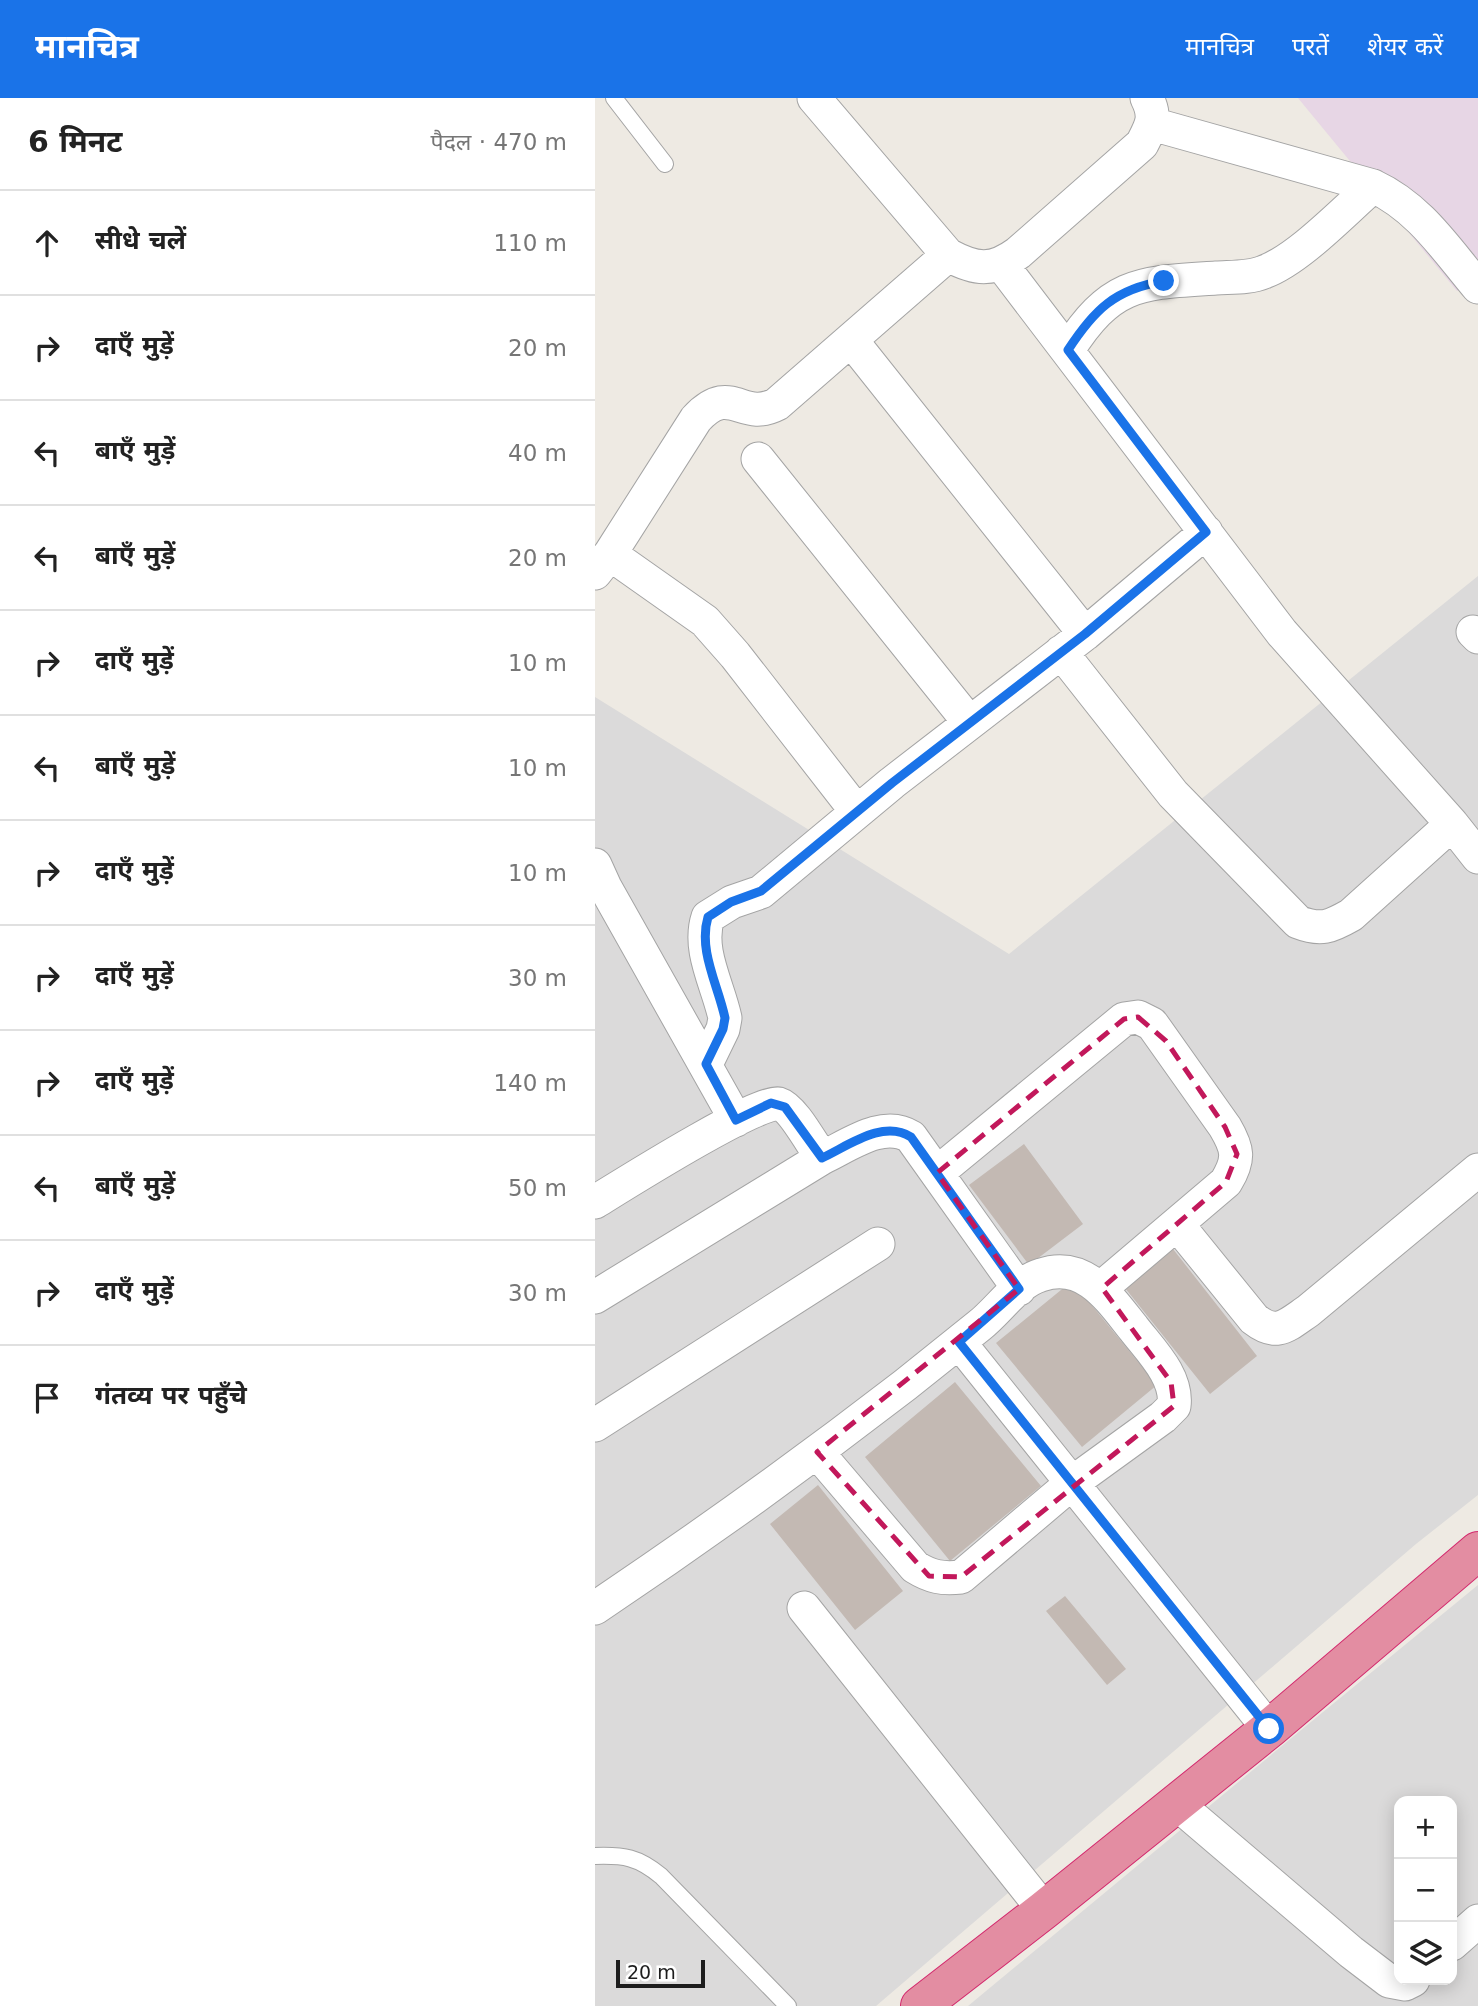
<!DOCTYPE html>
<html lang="hi">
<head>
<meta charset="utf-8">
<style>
	body { margin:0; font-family:"DejaVu Sans","Noto Sans Devanagari",sans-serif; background:#f2f2f2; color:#222 }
	.controls { position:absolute; right:21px; bottom:21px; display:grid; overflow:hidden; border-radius:14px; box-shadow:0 4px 18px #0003 }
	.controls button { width:63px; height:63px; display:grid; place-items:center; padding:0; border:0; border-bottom:2px solid #e0e0e0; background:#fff; color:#222; font:35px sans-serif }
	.scale { position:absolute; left:21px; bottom:18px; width:89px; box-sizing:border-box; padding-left:7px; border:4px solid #1d1d1d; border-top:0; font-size:19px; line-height:24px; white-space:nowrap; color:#1d1d1d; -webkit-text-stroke:5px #fff; paint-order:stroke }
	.stop { position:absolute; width:21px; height:21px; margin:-16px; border:5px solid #1a73e8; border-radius:50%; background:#fff }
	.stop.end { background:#1a73e8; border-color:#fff; box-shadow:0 2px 7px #0008 }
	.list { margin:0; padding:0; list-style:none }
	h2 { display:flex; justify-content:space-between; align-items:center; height:91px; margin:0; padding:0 28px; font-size:30px }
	h2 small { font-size:23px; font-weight:400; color:#767676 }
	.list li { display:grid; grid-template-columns:46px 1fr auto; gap:21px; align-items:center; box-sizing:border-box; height:105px; padding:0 28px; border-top:2px solid #e0e0e0 }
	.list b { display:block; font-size:26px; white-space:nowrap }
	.list em { font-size:23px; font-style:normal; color:#767676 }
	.icon { flex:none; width:38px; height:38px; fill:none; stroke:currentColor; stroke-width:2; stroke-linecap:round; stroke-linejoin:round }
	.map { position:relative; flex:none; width:883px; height:1908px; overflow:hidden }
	header { display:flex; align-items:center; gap:42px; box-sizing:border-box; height:98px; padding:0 35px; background:#1a73e8; color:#fff }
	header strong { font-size:33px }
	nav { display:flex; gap:38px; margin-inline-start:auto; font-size:24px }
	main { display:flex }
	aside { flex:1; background:#fff }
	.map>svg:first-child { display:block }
</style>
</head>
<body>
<header>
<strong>मानचित्र</strong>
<nav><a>मानचित्र</a><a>परतें</a><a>शेयर करें</a></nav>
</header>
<main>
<aside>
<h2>6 मिनट<small>पैदल · 470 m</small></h2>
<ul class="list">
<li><svg class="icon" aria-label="ahead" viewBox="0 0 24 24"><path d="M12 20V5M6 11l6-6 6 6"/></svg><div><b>सीधे चलें</b></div><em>110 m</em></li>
<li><svg class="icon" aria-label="right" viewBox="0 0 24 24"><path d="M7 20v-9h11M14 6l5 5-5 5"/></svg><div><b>दाएँ मुड़ें</b></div><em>20 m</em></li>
<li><svg class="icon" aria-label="left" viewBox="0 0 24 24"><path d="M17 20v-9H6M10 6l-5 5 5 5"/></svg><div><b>बाएँ मुड़ें</b></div><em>40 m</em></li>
<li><svg class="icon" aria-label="left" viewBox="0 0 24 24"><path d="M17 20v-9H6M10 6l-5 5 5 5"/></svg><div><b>बाएँ मुड़ें</b></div><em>20 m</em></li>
<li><svg class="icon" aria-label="right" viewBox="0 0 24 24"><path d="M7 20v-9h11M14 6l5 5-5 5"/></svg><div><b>दाएँ मुड़ें</b></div><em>10 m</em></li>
<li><svg class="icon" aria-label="left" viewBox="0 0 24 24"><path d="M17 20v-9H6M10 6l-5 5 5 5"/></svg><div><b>बाएँ मुड़ें</b></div><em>10 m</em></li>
<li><svg class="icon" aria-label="right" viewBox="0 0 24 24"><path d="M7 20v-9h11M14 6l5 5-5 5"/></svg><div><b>दाएँ मुड़ें</b></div><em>10 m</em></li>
<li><svg class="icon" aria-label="right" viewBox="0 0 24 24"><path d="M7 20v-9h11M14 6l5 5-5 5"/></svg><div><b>दाएँ मुड़ें</b></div><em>30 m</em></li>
<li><svg class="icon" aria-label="right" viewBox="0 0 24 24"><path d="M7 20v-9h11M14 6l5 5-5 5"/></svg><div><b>दाएँ मुड़ें</b></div><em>140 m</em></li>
<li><svg class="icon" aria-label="left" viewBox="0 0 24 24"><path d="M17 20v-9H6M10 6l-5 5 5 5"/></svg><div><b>बाएँ मुड़ें</b></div><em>50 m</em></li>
<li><svg class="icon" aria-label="right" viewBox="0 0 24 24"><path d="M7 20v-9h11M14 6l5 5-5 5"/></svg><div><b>दाएँ मुड़ें</b></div><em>30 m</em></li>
<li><svg class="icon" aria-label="arrive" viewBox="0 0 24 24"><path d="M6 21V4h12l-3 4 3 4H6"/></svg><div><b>गंतव्य पर पहुँचे</b></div></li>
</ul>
</aside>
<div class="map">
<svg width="883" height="1908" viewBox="0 0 883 1908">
	<rect width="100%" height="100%" fill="#eeeae3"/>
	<path fill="#dbdada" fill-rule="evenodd" d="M 883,478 L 883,1397 L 821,1446 L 281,1908 L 0,1908 L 0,599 L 414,856 Z
		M 883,1487 L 883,1908 L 373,1908 L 711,1628 ZM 804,1703 L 857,1703 L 857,1882 L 804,1882 Z"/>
	<path fill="#e7d6e5" d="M 703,0 L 883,0 L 883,175 L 862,193 Z"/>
	<path fill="#c3b9b3" d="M 429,1046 L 488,1126 L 434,1167 L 374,1087 Z
		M 578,1151 L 662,1258 L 615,1296 L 530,1190 Z
		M 477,1183 L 562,1287 L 487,1349 L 401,1245 Z
		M 360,1284 L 446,1388 L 355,1463 L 270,1359 Z
		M 223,1387 L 308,1493 L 260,1532 L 175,1426 Z
		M 470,1498 L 531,1571 L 512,1587 L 451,1513 Z"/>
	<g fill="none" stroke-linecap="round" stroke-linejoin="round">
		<defs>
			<path id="lane" d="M 19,0 L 70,66
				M 0,1758 C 29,1757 43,1759 66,1778 L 193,1908"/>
			<path id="street" d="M 219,0 L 353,157 C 381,172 397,174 423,155 L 547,46 C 556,28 562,20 552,0
				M 557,26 L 778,88 C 825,110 850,150 883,189
				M 407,167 L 687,535 L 857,726 L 883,759
				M 256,242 L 490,536
				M 473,252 C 517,183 545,185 621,180 C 637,179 655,180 669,174 C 704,161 748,114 778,88
				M 163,361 L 374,624
				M 15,456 L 110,523 L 140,557 L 262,714
				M 0,475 L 15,456 L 101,321 C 136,283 146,325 182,306 L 353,157
				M 878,534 L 883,539
				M 466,554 L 578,696 L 703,824 C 726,833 735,829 756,817 L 857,726
				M 0,767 L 10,789 L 141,1022
				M 111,966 L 128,931 L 130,920 C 123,887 102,852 113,819 L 137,804 L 166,794 L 297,685 L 490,536 L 611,434
				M 342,1075 L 529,921 L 543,919 L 557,926 L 630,1029 C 643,1051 645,1061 631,1084 L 505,1191
				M 0,1104 C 26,1088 164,1001 184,1006 C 198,1010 218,1048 227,1060 C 253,1048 288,1021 316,1039 L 424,1191
				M 582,1126 L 659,1221 C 682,1239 691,1228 713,1213 L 883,1072
				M 0,1199 L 227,1060
				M 364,1244 L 674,1631
				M 0,1327 L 283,1146
				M 0,1510 C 106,1439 209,1365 310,1287 C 335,1267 360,1247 385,1227 C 404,1212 422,1184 446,1177 C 490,1162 515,1201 539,1231 C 556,1253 583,1279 579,1308 L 568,1319 L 477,1385 L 366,1479 C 347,1481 336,1479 320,1469 L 222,1354
				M 209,1510 L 449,1812
				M 581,1705 L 756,1854 L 794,1883 L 810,1886 L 818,1882
				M 857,1846 L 883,1823"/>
			<path id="highway" d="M 325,1908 L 449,1812 L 674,1631 L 883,1453"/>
		</defs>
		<use href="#lane" stroke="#a4a4a4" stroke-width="18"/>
		<use href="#street" stroke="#a4a4a4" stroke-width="35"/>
		<use href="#highway" stroke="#d3296d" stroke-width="40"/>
		<use href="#lane" stroke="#fff" stroke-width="16"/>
		<use href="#street" stroke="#fff" stroke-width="33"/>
		<use href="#highway" stroke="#e38da2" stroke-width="38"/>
	</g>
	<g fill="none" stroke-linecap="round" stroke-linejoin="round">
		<path stroke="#1a73e8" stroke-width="9" d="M 569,183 C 520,191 499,212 473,252 L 611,434 L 490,536 L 297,685 L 166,793 L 136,804 L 113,819 C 103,852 123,887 130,920 L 128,931 L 111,966 L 141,1022 L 176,1005 L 190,1009 L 227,1060 C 253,1048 288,1021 316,1039 L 424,1191 L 364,1244 L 674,1631"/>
	</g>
	<path fill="none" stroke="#c2185b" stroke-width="5" stroke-dasharray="14 9" stroke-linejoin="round" d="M 543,919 L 571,943 L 630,1029 L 642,1056 L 631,1084 L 507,1190 L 576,1284 L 579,1308 L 366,1479 L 334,1478 L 222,1354 L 424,1191 L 342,1075 L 529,921 Z"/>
</svg>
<div class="controls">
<button>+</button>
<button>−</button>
<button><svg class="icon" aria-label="layers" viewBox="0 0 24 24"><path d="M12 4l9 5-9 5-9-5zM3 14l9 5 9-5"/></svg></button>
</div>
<div class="scale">20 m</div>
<div class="stop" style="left:674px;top:1631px"></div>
<div class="stop end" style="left:569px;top:183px"></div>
</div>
</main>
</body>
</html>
